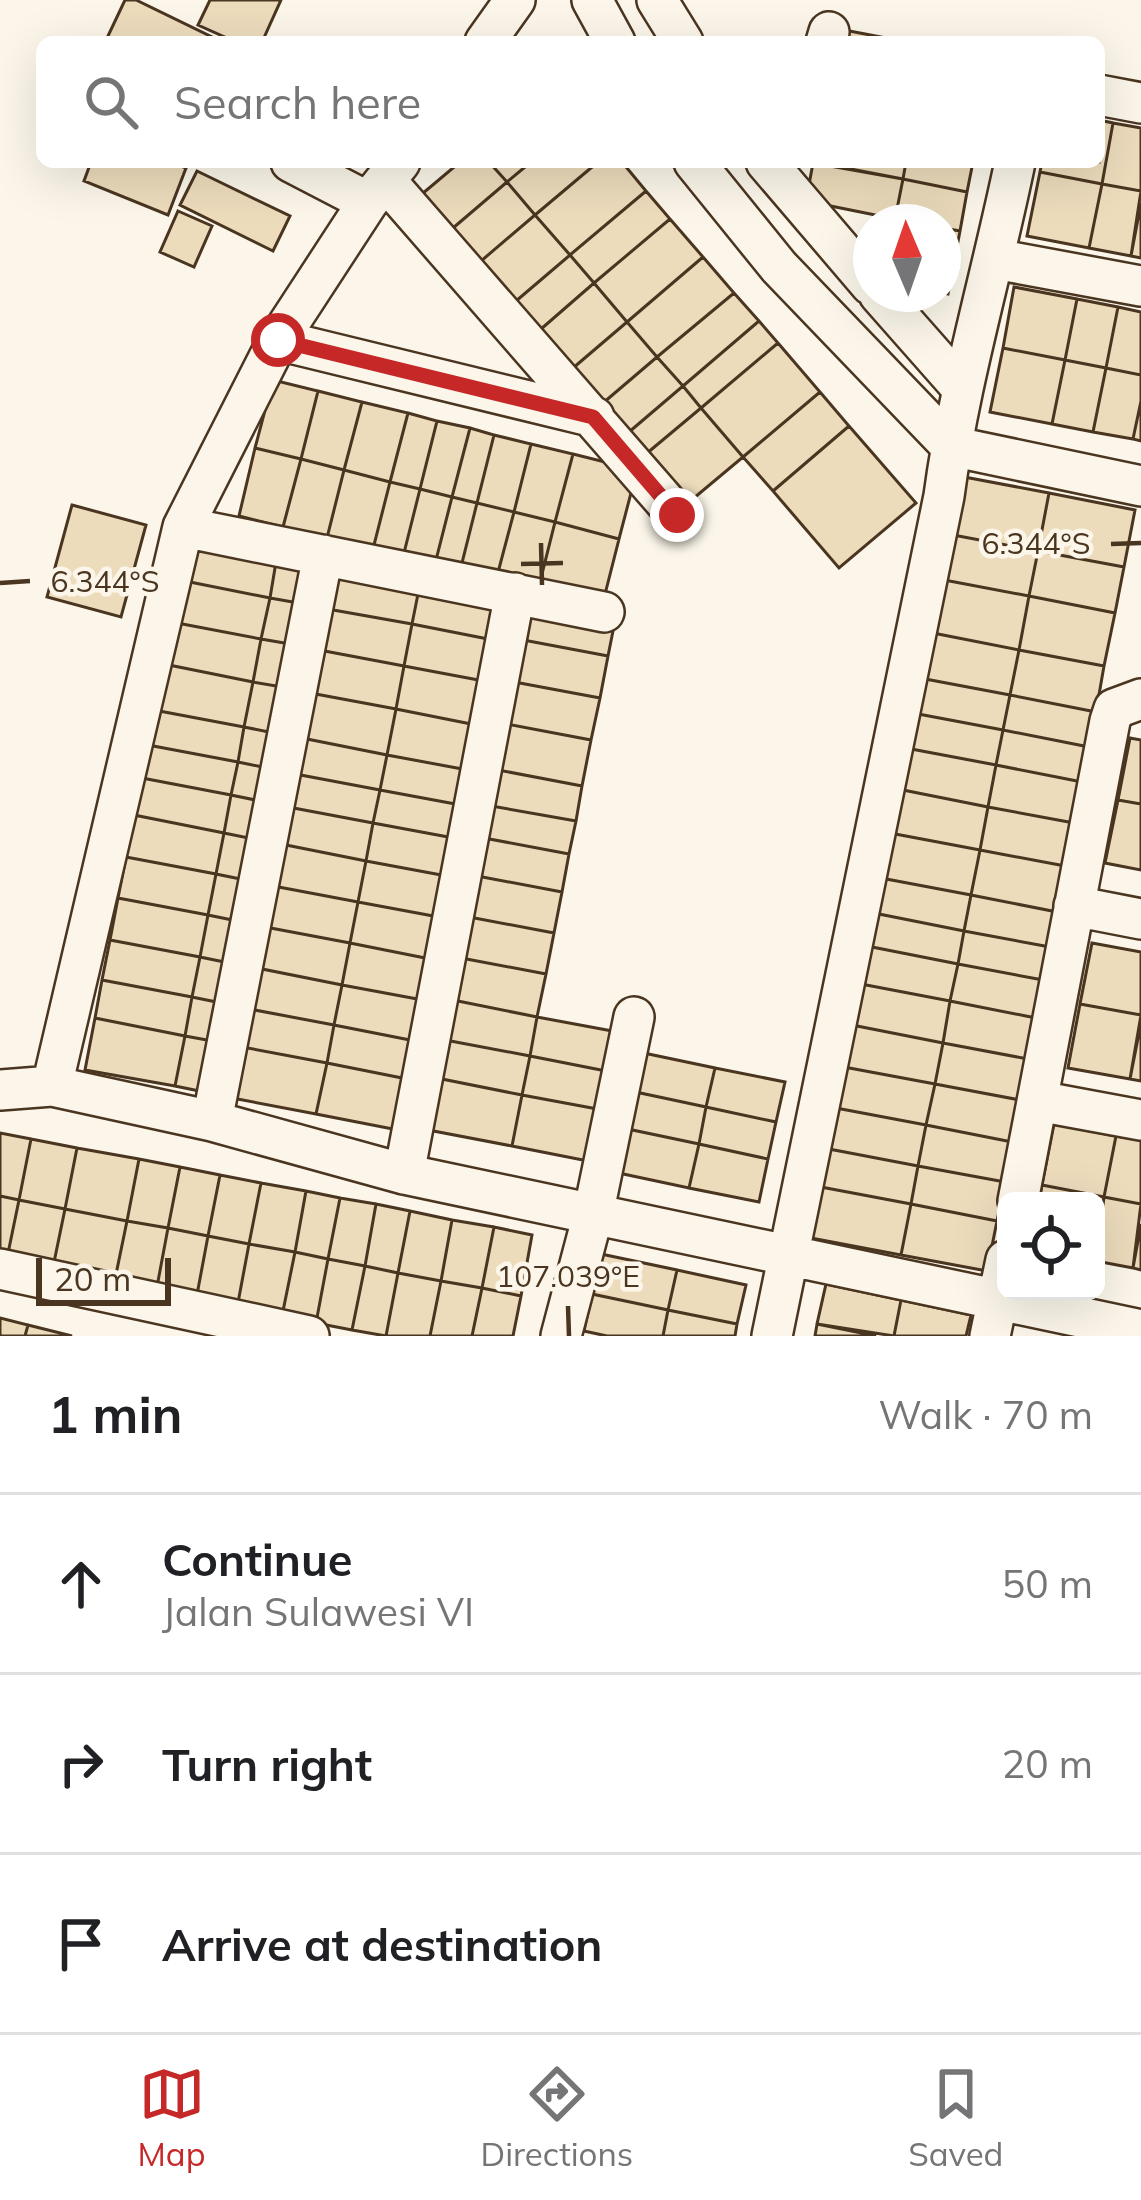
<!DOCTYPE html>
<html lang="en">
<head>
<meta charset="utf-8">
<style>
	body { margin:0; font-family:Mulish,sans-serif; background:#f6f6f6; color:#202124 }
	.controls { position:absolute; right:36px; bottom:36px; display:grid; overflow:hidden; border-radius:18px; box-shadow:0 12px 48px #0002 }
	.controls button { width:108px; height:108px; display:grid; place-items:center; padding:0; border:0; border-bottom:3px solid #e0e0e0; background:#fff; color:#202124; font:60px sans-serif }
	.compass { position:absolute; left:853px; top:204px; width:108px; height:108px; border-radius:50%; background:#fff; box-shadow:0 12px 48px #0002; rotate:358deg }
	.scale { position:absolute; left:36px; bottom:30px; width:135px; box-sizing:border-box; padding-left:12px; border:6px solid #4a3520; border-top:0; font-size:33px; line-height:42px; white-space:nowrap; color:#4a3520; -webkit-text-stroke:9px #fbf6e9; paint-order:stroke }
	.stop { position:absolute; width:36px; height:36px; margin:-27px; border:9px solid #c62828; border-radius:50%; background:#fff }
	.stop.end { background:#c62828; border-color:#fff; box-shadow:0 3px 12px #0008 }
	.list { margin:0; padding:0; list-style:none }
	h2 { display:flex; justify-content:space-between; align-items:center; height:156px; margin:0; padding:0 48px; font-size:51px }
	h2 small { font-size:39px; font-weight:400; color:#757577 }
	.list li { display:grid; grid-template-columns:78px 1fr auto; gap:36px; align-items:center; box-sizing:border-box; height:180px; padding:0 48px; border-top:3px solid #e0e0e0 }
	.list b { display:block; font-size:45px; white-space:nowrap }
	.list p { margin:0; font-size:39px; white-space:nowrap; color:#757577 }
	.list em { font-size:39px; font-style:normal; color:#757577 }
	.icon { flex:none; width:66px; height:66px; fill:none; stroke:currentColor; stroke-width:2; stroke-linecap:round; stroke-linejoin:round }
	.map { position:relative; flex:none; width:1141px; height:1336px; overflow:hidden }
	.search { position:absolute; background:#fff; box-shadow:0 12px 48px #0002; left:36px; right:36px; top:36px; height:132px; display:flex; align-items:center; gap:30px; box-sizing:border-box; padding:0 42px; border-radius:18px; color:#757577; font-size:45px }
	.sheet { height:696px; background:#fff }
	nav { display:flex; justify-content:space-around; align-items:center; box-sizing:border-box; height:168px; border-top:3px solid #e0e0e0; background:#fff; font-size:33px; color:#757577 }
	nav a { display:grid; justify-items:center; gap:6px }
	nav .on { color:#c62828 }
	.map>svg:first-child { display:block }
</style>
</head>
<body>
<div class="map">
<svg width="1141" height="1336" viewBox="0 0 1141 1336">
	<rect width="100%" height="100%" fill="#fbf6e9"/>
	<path fill="#ecdcbc" stroke="#4a3520" stroke-width="3" d="M 125,0 L 136,0 L 214,38 L 212,42 L 116,42 L 107,38 Z
		M 210,0 L 281,0 L 262,42 L 236,42 L 198,25 Z
		M 839,29 L 907,42 L 837,42 Z
		M 1099,120 L 1113,123 L 1102,184 L 1040,172 L 1042,162 L 1099,162 Z
		M 1113,123 L 1141,128 L 1141,191 L 1102,184 Z
		M 91,162 L 171,162 L 186,168 L 168,215 L 84,181 Z
		M 460,162 L 489,162 L 507,182 L 446,234 L 416,199 Z
		M 489,162 L 531,162 L 507,182 Z
		M 531,162 L 598,162 L 535,215 L 507,182 Z
		M 598,162 L 622,162 L 646,191 L 570,255 L 535,215 Z
		M 814,162 L 906,162 L 903,179 Z
		M 906,162 L 973,162 L 967,192 L 903,179 Z
		M 813,163 L 903,179 L 895,219 L 806,201 Z
		M 197,171 L 290,216 L 273,251 L 180,205 Z
		M 1040,172 L 1102,184 L 1089,248 L 1027,236 Z
		M 903,179 L 967,192 L 960,231 L 943,228 L 943,222 L 895,219 Z
		M 507,182 L 535,215 L 474,267 L 446,234 Z
		M 1102,184 L 1141,191 L 1131,256 L 1089,248 Z
		M 646,191 L 670,219 L 594,283 L 570,255 Z
		M 1141,203 L 1141,258 L 1131,256 Z
		M 178,211 L 212,226 L 194,267 L 160,252 Z
		M 535,215 L 570,255 L 509,307 L 474,267 Z
		M 670,219 L 703,257 L 627,322 L 594,283 Z
		M 943,228 L 960,231 L 948,294 L 943,293 Z
		M 570,255 L 594,283 L 533,336 L 509,307 Z
		M 703,257 L 734,293 L 657,357 L 627,322 Z
		M 594,283 L 627,322 L 566,374 L 533,336 Z
		M 1014,287 L 1077,299 L 1065,360 L 1003,348 Z
		M 734,293 L 759,321 L 683,386 L 657,357 Z
		M 1077,299 L 1118,307 L 1106,368 L 1065,360 Z
		M 1118,307 L 1141,312 L 1141,375 L 1106,368 Z
		M 759,321 L 778,343 L 701,408 L 683,386 Z
		M 627,322 L 657,357 L 596,409 L 566,374 Z
		M 778,343 L 820,392 L 743,457 L 701,408 Z
		M 1003,348 L 1065,360 L 1052,424 L 990,412 Z
		M 657,357 L 683,386 L 622,438 L 596,409 Z
		M 1065,360 L 1106,368 L 1093,432 L 1052,424 Z
		M 1106,368 L 1141,375 L 1141,401 L 1133,439 L 1093,432 Z
		M 273,380 L 318,391 L 301,459 L 255,448 Z
		M 683,386 L 701,408 L 640,459 L 622,438 Z
		M 318,391 L 362,402 L 344,470 L 301,459 Z
		M 820,392 L 849,426 L 773,491 L 743,457 Z
		M 1141,401 L 1141,441 L 1133,439 Z
		M 362,402 L 408,413 L 390,482 L 344,470 Z
		M 701,408 L 743,457 L 682,508 L 640,459 Z
		M 408,413 L 437,421 L 420,489 L 390,482 Z
		M 437,421 L 470,428 L 452,497 L 420,489 Z
		M 849,426 L 916,503 L 839,568 L 773,491 Z
		M 470,428 L 494,435 L 477,503 L 452,497 Z
		M 494,435 L 531,444 L 514,512 L 477,503 Z
		M 531,444 L 573,454 L 555,522 L 514,512 Z
		M 255,448 L 301,459 L 283,527 L 239,516 Z
		M 573,454 L 637,470 L 619,539 L 555,522 Z
		M 301,459 L 344,470 L 327,538 L 283,527 Z
		M 344,470 L 390,482 L 373,549 L 327,538 Z
		M 959,476 L 1049,493 L 1038,551 L 948,534 Z
		M 390,482 L 420,489 L 403,557 L 373,549 Z
		M 420,489 L 452,497 L 435,564 L 403,557 Z
		M 1049,493 L 1135,510 L 1124,567 L 1038,551 Z
		M 452,497 L 477,503 L 460,571 L 435,564 Z
		M 477,503 L 514,512 L 496,580 L 460,571 Z
		M 72,505 L 146,525 L 121,617 L 47,597 Z
		M 514,512 L 555,522 L 538,590 L 496,580 Z
		M 555,522 L 619,539 L 602,606 L 538,590 Z
		M 948,534 L 1038,551 L 1029,596 L 939,579 Z
		M 187,544 L 276,562 L 270,598 L 180,580 Z
		M 1038,551 L 1124,567 L 1115,613 L 1029,596 Z
		M 276,562 L 312,570 L 304,604 L 270,598 Z
		M 329,572 L 419,589 L 412,624 L 322,608 Z
		M 939,579 L 1029,596 L 1019,650 L 928,632 Z
		M 180,580 L 270,598 L 261,639 L 172,622 Z
		M 419,589 L 505,606 L 498,641 L 412,624 Z
		M 1029,596 L 1115,613 L 1104,666 L 1019,650 Z
		M 270,598 L 304,604 L 296,645 L 261,639 Z
		M 525,603 L 615,621 L 608,656 L 518,639 Z
		M 322,608 L 412,624 L 404,666 L 314,649 Z
		M 172,622 L 261,639 L 253,682 L 164,664 Z
		M 412,624 L 498,641 L 489,682 L 404,666 Z
		M 928,632 L 1019,650 L 1010,695 L 920,678 Z
		M 261,639 L 296,645 L 288,688 L 253,682 Z
		M 518,639 L 608,656 L 600,698 L 509,681 Z
		M 314,649 L 404,666 L 396,709 L 305,692 Z
		M 1019,650 L 1104,666 L 1096,712 L 1010,695 Z
		M 164,664 L 253,682 L 244,727 L 154,710 Z
		M 404,666 L 489,682 L 481,726 L 396,709 Z
		M 920,678 L 1010,695 L 1003,730 L 913,713 Z
		M 509,681 L 600,698 L 591,740 L 501,723 Z
		M 253,682 L 288,688 L 279,734 L 244,727 Z
		M 305,692 L 396,709 L 387,755 L 297,737 Z
		M 1010,695 L 1096,712 L 1089,747 L 1003,730 Z
		M 396,709 L 481,726 L 473,771 L 387,755 Z
		M 154,710 L 244,727 L 238,762 L 148,745 Z
		M 913,713 L 1003,730 L 996,765 L 906,748 Z
		M 501,723 L 591,740 L 582,786 L 493,769 Z
		M 244,727 L 279,734 L 272,769 L 238,762 Z
		M 1003,730 L 1089,747 L 1082,782 L 996,765 Z
		M 297,737 L 387,755 L 380,790 L 290,773 Z
		M 1130,738 L 1141,740 L 1141,804 L 1118,800 Z
		M 148,745 L 238,762 L 231,795 L 142,778 Z
		M 906,748 L 996,765 L 988,807 L 898,789 Z
		M 387,755 L 473,771 L 466,806 L 380,790 Z
		M 238,762 L 272,769 L 265,802 L 231,795 Z
		M 996,765 L 1082,782 L 1074,823 L 988,807 Z
		M 493,769 L 582,786 L 576,821 L 486,805 Z
		M 290,773 L 380,790 L 373,823 L 283,806 Z
		M 142,778 L 231,795 L 224,833 L 134,815 Z
		M 898,789 L 988,807 L 980,850 L 890,833 Z
		M 380,790 L 466,806 L 459,839 L 373,823 Z
		M 231,795 L 265,802 L 258,840 L 224,833 Z
		M 1118,800 L 1141,804 L 1141,870 L 1105,863 Z
		M 486,805 L 576,821 L 569,854 L 479,837 Z
		M 283,806 L 373,823 L 366,861 L 276,843 Z
		M 988,807 L 1074,823 L 1065,866 L 980,850 Z
		M 134,815 L 224,833 L 216,874 L 126,857 Z
		M 373,823 L 459,839 L 452,877 L 366,861 Z
		M 224,833 L 258,840 L 250,881 L 216,874 Z
		M 890,833 L 980,850 L 971,895 L 881,878 Z
		M 479,837 L 569,854 L 562,892 L 472,875 Z
		M 276,843 L 366,861 L 358,902 L 268,885 Z
		M 980,850 L 1065,866 L 1057,912 L 971,895 Z
		M 126,857 L 216,874 L 208,915 L 118,898 Z
		M 366,861 L 452,877 L 444,918 L 358,902 Z
		M 216,874 L 250,881 L 242,922 L 208,915 Z
		M 472,875 L 562,892 L 554,933 L 464,916 Z
		M 881,878 L 971,895 L 964,931 L 874,913 Z
		M 268,885 L 358,902 L 350,943 L 260,926 Z
		M 971,895 L 1057,912 L 1050,947 L 964,931 Z
		M 118,898 L 208,915 L 200,957 L 110,940 Z
		M 358,902 L 444,918 L 435,960 L 350,943 Z
		M 874,913 L 964,931 L 958,964 L 867,946 Z
		M 208,915 L 242,922 L 234,964 L 200,957 Z
		M 464,916 L 554,933 L 546,974 L 456,957 Z
		M 260,926 L 350,943 L 342,985 L 252,967 Z
		M 964,931 L 1050,947 L 1043,980 L 958,964 Z
		M 110,940 L 200,957 L 192,997 L 102,980 Z
		M 350,943 L 435,960 L 428,1001 L 342,985 Z
		M 1092,943 L 1141,952 L 1141,1015 L 1080,1004 Z
		M 867,946 L 958,964 L 950,1001 L 861,984 Z
		M 200,957 L 234,964 L 226,1004 L 192,997 Z
		M 456,957 L 546,974 L 537,1017 L 448,999 Z
		M 958,964 L 1043,980 L 1036,1018 L 950,1001 Z
		M 252,967 L 342,985 L 334,1025 L 244,1008 Z
		M 102,980 L 192,997 L 185,1036 L 95,1018 Z
		M 861,984 L 950,1001 L 943,1043 L 852,1025 Z
		M 342,985 L 428,1001 L 420,1042 L 334,1025 Z
		M 192,997 L 226,1004 L 218,1042 L 185,1036 Z
		M 448,999 L 537,1017 L 530,1056 L 440,1039 Z
		M 950,1001 L 1036,1018 L 1028,1059 L 943,1043 Z
		M 1080,1004 L 1141,1015 L 1130,1079 L 1068,1068 Z
		M 244,1008 L 334,1025 L 327,1063 L 237,1046 Z
		M 537,1017 L 623,1033 L 616,1073 L 530,1056 Z
		M 95,1018 L 185,1036 L 175,1086 L 85,1070 Z
		M 1141,1023 L 1141,1081 L 1130,1079 Z
		M 334,1025 L 420,1042 L 412,1080 L 327,1063 Z
		M 852,1025 L 943,1043 L 935,1084 L 844,1067 Z
		M 185,1036 L 218,1042 L 209,1093 L 175,1086 Z
		M 440,1039 L 530,1056 L 522,1095 L 432,1077 Z
		M 943,1043 L 1028,1059 L 1020,1100 L 935,1084 Z
		M 237,1046 L 327,1063 L 316,1114 L 227,1097 Z
		M 639,1052 L 715,1068 L 706,1107 L 631,1091 Z
		M 530,1056 L 616,1073 L 608,1111 L 522,1095 Z
		M 327,1063 L 412,1080 L 403,1131 L 316,1114 Z
		M 844,1067 L 935,1084 L 926,1125 L 836,1108 Z
		M 715,1068 L 785,1082 L 776,1122 L 706,1107 Z
		M 432,1077 L 522,1095 L 512,1146 L 423,1129 Z
		M 935,1084 L 1020,1100 L 1012,1142 L 926,1125 Z
		M 631,1091 L 706,1107 L 699,1144 L 623,1128 Z
		M 522,1095 L 608,1111 L 598,1163 L 512,1146 Z
		M 706,1107 L 776,1122 L 768,1159 L 699,1144 Z
		M 836,1108 L 926,1125 L 918,1166 L 829,1149 Z
		M 1054,1124 L 1116,1136 L 1104,1197 L 1042,1185 Z
		M 926,1125 L 1012,1142 L 1005,1182 L 918,1166 Z
		M 623,1128 L 699,1144 L 689,1188 L 614,1172 Z
		M 0,1133 L 31,1139 L 19,1200 L 0,1196 Z
		M 1116,1136 L 1141,1140 L 1141,1204 L 1104,1197 Z
		M 31,1139 L 77,1148 L 65,1209 L 19,1200 Z
		M 699,1144 L 768,1159 L 759,1202 L 689,1188 Z
		M 77,1148 L 139,1159 L 127,1221 L 65,1209 Z
		M 829,1149 L 918,1166 L 911,1204 L 821,1187 Z
		M 139,1159 L 180,1167 L 168,1228 L 127,1221 Z
		M 918,1166 L 1005,1182 L 997,1221 L 911,1204 Z
		M 180,1167 L 220,1175 L 208,1236 L 168,1228 Z
		M 220,1175 L 261,1183 L 249,1244 L 208,1236 Z
		M 261,1183 L 306,1191 L 295,1252 L 249,1244 Z
		M 1042,1185 L 1104,1197 L 1096,1237 L 1096,1201 L 1039,1201 Z
		M 821,1187 L 911,1204 L 901,1255 L 811,1238 Z
		M 306,1191 L 340,1198 L 328,1259 L 295,1252 Z
		M 0,1196 L 19,1200 L 6,1263 L 0,1262 Z
		M 1104,1197 L 1141,1204 L 1133,1268 L 1096,1261 Z
		M 340,1198 L 376,1204 L 365,1266 L 328,1259 Z
		M 19,1200 L 65,1209 L 52,1272 L 6,1263 Z
		M 376,1204 L 410,1211 L 398,1273 L 365,1266 Z
		M 911,1204 L 997,1221 L 987,1271 L 901,1255 Z
		M 65,1209 L 127,1221 L 114,1284 L 52,1272 Z
		M 410,1211 L 452,1220 L 441,1281 L 398,1273 Z
		M 452,1220 L 494,1227 L 482,1288 L 441,1281 Z
		M 127,1221 L 168,1228 L 156,1292 L 114,1284 Z
		M 1141,1224 L 1141,1270 L 1133,1268 Z
		M 494,1227 L 532,1235 L 521,1296 L 482,1288 Z
		M 168,1228 L 208,1236 L 196,1300 L 156,1292 Z
		M 208,1236 L 249,1244 L 237,1308 L 196,1300 Z
		M 249,1244 L 295,1252 L 282,1316 L 237,1308 Z
		M 295,1252 L 328,1259 L 316,1323 L 282,1316 Z
		M 601,1254 L 677,1270 L 668,1310 L 592,1294 Z
		M 328,1259 L 365,1266 L 352,1330 L 316,1323 Z
		M 365,1266 L 398,1273 L 386,1336 L 352,1330 Z
		M 677,1270 L 746,1285 L 737,1324 L 668,1310 Z
		M 398,1273 L 441,1281 L 430,1336 L 386,1336 Z
		M 441,1281 L 482,1288 L 472,1336 L 430,1336 Z
		M 826,1284 L 901,1300 L 894,1336 L 817,1324 Z
		M 482,1288 L 521,1296 L 513,1336 L 472,1336 Z
		M 592,1294 L 668,1310 L 663,1336 L 607,1336 L 584,1331 Z
		M 901,1300 L 971,1315 L 966,1336 L 894,1336 Z
		M 668,1310 L 737,1324 L 735,1336 L 663,1336 Z
		M 0,1318 L 28,1325 L 25,1336 L 0,1336 Z
		M 817,1324 L 876,1336 L 815,1336 Z
		M 28,1325 L 72,1336 L 25,1336 Z"/>
	<g fill="none" stroke-linecap="round" stroke-linejoin="round">
		<defs>
			<path id="minor" d="M 592,0 L 615,42
				M 657,0 L 683,42
				M 485,42 L 515,0
				M 826,42 L 829,32
				M 1099,95 L 1141,103
				M 291,162 L 368,202
				M 694,162 L 779,267 L 951,446 L 1141,486
				M 766,162 L 871,285
				M 386,181 L 677,515
				M 995,259 L 1141,286
				M 879,294 L 961,387
				M 278,340 L 594,417
				M 183,527 L 604,612
				M 1074,906 L 1141,919
				M 52,1086 L 183,527 L 278,340 L 368,202 L 400,162
				M 0,1090 L 52,1086 L 212,1121 L 404,1174 L 1141,1330
				M 1038,1101 L 1141,1120
				M 212,1121 L 323,555
				M 404,1174 L 515,593
				M 1018,1201 L 1110,721 L 1114,709 L 1141,699
				M 0,1269 L 309,1336
				M 561,1336 L 593,1215 L 634,1017
				M 772,1336 L 944,496 C 959,383 992,274 1015,162
				M 990,1336 L 1006,1260"/>
		</defs>
		<use href="#minor" stroke="#4a3520" stroke-width="44"/>
		<use href="#minor" stroke="#fbf6e9" stroke-width="39"/>
	</g>
	<g fill="none" stroke-linecap="round" stroke-linejoin="round">
		<path stroke="#c62828" stroke-width="15" d="M 278,340 L 593,417 L 677,515"/>
	</g>
	<path fill="none" stroke="#4a3520" stroke-width="4.5" d="M 541,543 L 542,585M 1111,544 L 1141,543M 521,564 L 563,563M 0,583 L 30,581M 568,1306 L 569,1336"/>
	<g font-size="30" text-anchor="middle" fill="#4a3520" stroke="#fbf6e9" stroke-width="9" stroke-linejoin="round" paint-order="stroke">
		<text x="1036" y="554">6.344°S</text>
		<text x="105" y="592">6.344°S</text>
		<text x="568" y="1287">107.039°E</text>
	</g>
</svg>
<div class="controls">
<button><svg class="icon" aria-label="locate" viewBox="0 0 24 24"><circle cx="12" cy="12" r="6"/><path d="M12 2v4M12 18v4M2 12h4M18 12h4"/></svg></button>
</div>
<svg class="compass" viewBox="-18 -18 36 36"><path d="M0-13l5 13h-10z" fill="#e53935"/><path d="M0 13l5-13h-10z" fill="#757577"/></svg>
<div class="scale">20 m</div>
<div class="stop" style="left:278px;top:340px"></div>
<div class="stop end" style="left:677px;top:515px"></div>
<div class="search"><svg class="icon" aria-label="search" viewBox="0 0 24 24"><circle cx="10" cy="10" r="6"/><path d="M15 15l6 6"/></svg>Search here</div>
</div>
<section class="sheet">
<h2>1 min<small>Walk · 70 m</small></h2>
<ul class="list">
<li><svg class="icon" aria-label="ahead" viewBox="0 0 24 24"><path d="M12 20V5M6 11l6-6 6 6"/></svg><div><b>Continue</b><p>Jalan Sulawesi VI</p></div><em>50 m</em></li>
<li><svg class="icon" aria-label="right" viewBox="0 0 24 24"><path d="M7 20v-9h11M14 6l5 5-5 5"/></svg><div><b>Turn right</b></div><em>20 m</em></li>
<li><svg class="icon" aria-label="arrive" viewBox="0 0 24 24"><path d="M6 21V4h12l-3 4 3 4H6"/></svg><div><b>Arrive at destination</b></div></li>
</ul>
</section>
<nav>
<a class="on"><svg class="icon" aria-label="map" viewBox="0 0 24 24"><path d="M3 6l6-2 6 2 6-2v14l-6 2-6-2-6 2zM9 4v14M15 6v14"/></svg>Map</a>
<a><svg class="icon" aria-label="directions" viewBox="0 0 24 24"><path d="M12 3l9 9-9 9-9-9zM9 14v-3h6M13 9l2 2-2 2"/></svg>Directions</a>
<a><svg class="icon" aria-label="saved" viewBox="0 0 24 24"><path d="M7 4h10v16l-5-4-5 4z"/></svg>Saved</a>
</nav>
</body>
</html>
